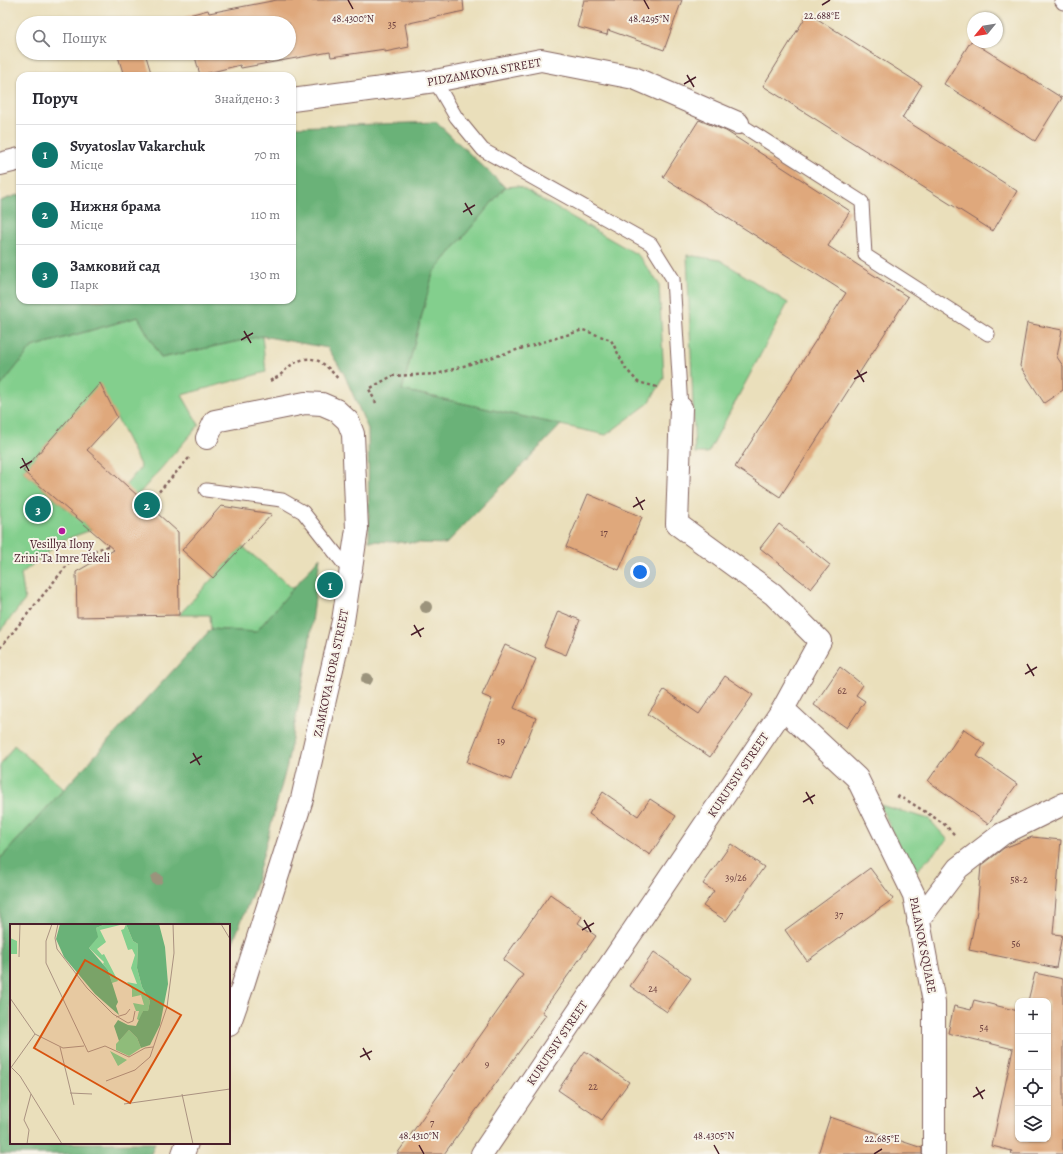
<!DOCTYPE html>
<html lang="uk">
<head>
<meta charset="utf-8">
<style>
	body { margin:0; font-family:Alegreya,serif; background:#f2f2f3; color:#2b2b33 }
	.controls { position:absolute; right:12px; bottom:12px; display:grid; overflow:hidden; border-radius:8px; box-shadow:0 1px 3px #0004 }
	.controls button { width:36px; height:36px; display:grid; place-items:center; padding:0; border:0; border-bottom:1px solid #e1e1e2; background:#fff; color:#2b2b33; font:20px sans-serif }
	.compass { position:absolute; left:967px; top:12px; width:36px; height:36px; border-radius:50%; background:#fff; box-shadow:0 1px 3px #0004; rotate:240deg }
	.you { position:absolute; left:640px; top:572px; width:14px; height:14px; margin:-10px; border:3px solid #fff; border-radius:50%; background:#1a73e8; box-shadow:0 0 0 6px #1a73e833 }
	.badge { display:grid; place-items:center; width:26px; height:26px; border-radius:50%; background:#0f766e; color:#fff; font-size:13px; font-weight:700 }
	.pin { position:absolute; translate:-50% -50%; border:2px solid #fff; box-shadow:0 1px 4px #0006 }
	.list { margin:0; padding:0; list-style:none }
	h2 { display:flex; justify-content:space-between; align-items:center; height:52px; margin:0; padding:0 16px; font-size:17px }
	h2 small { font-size:13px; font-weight:400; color:#7c7c81 }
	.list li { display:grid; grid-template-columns:26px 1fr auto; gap:12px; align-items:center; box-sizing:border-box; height:60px; padding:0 16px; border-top:1px solid #e1e1e2 }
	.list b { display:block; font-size:15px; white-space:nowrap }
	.list p { margin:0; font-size:13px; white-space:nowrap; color:#7c7c81 }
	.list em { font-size:13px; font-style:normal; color:#7c7c81 }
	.icon { flex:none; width:22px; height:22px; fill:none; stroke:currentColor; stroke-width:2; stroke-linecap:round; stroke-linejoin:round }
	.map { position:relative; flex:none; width:1063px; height:1154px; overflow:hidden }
	.search { position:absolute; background:#fff; box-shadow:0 1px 3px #0004; left:16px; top:16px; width:280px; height:44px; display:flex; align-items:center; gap:10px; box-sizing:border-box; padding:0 14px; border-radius:22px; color:#7c7c81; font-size:15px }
	.panel { position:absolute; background:#fff; box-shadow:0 1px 3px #0004; left:16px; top:72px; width:280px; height:232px; border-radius:12px }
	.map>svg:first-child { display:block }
</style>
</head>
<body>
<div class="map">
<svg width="1063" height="1154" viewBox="0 0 1063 1154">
	<rect width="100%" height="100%" fill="#f7f3e8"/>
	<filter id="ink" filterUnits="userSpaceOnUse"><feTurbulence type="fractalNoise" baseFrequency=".025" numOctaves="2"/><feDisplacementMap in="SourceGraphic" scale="8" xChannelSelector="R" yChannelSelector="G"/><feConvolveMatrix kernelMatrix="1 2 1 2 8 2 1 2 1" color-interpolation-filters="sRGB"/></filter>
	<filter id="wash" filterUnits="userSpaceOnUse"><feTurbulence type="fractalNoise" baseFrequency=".012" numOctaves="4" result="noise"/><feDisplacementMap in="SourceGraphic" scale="16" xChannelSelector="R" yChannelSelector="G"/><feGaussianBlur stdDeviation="0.9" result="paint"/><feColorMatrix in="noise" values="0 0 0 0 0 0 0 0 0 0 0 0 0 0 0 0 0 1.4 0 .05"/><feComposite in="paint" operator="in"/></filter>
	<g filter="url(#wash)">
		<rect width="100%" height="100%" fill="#eadfbb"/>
		<path fill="#83cf8d" stroke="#66775c" d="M 518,186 L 638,255 L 659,284 L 664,378 L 649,403 L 606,435 L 402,390 L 433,273 L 505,187 Z
			M 687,255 L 720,260 L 788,303 L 708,453 L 695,453 Z
			M 138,317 L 161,358 L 262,336 L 266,372 L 182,395 L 199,425 L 137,496 L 125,486 L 141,467 L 100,384 L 23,471 L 91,530 L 61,541 L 21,574 L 25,600 L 0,631 L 0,387 L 32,347 Z
			M 242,546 L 293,589 L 256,632 L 211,629 L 210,615 L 179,615 Z
			M 14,745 L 64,789 L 0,859 L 0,766 Z
			M 880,805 L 929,819 L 948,840 L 912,875 Z"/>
		<path fill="#6ab278" stroke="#5a6852" d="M 436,122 L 505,187 L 433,273 L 402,390 L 561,425 L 446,544 L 369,541 L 368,429 L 344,374 L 328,348 L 262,336 L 161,358 L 138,317 L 32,347 L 0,387 L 0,201 L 20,194 L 20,300 L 292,300 L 292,127 Z
			M 320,557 L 308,655 L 287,765 L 254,889 L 229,952 L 229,925 L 11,925 L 11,1143 L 155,1143 L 151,1154 L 0,1154 L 0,859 L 211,629 L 256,632 Z"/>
		<g id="blocks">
			<path fill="#dfa87c" d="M 277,0 L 463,0 L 464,11 L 405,24 L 409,47 L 385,52 L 385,49 L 331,57 L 330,52 L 241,68 L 240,65 L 200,75 L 194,53 L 289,53 L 289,23 L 187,23 L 185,16 L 208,10 L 209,13 Z
				M 584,0 L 682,0 L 664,50 L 608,30 L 607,35 L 577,27 Z
				M 808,13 L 922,85 L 902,118 L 1017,191 L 993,231 L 763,86 Z
				M 971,41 L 1062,98 L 1035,141 L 944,84 Z
				M 117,53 L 145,53 L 152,76 L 124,76 Z
				M 699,120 L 726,131 L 850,211 L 828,246 L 908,297 L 780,497 L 735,467 L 846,293 L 663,177 Z
				M 1027,323 L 1062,330 L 1057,357 L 1063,366 L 1063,390 L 1044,403 L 1020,366 Z
				M 100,383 L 117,417 L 87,450 L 178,532 L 179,615 L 77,617 L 76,572 L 114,550 L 23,471 Z
				M 588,494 L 642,517 L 619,570 L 566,547 Z
				M 221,506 L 272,514 L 213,578 L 182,550 Z
				M 779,524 L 830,565 L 811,589 L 760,548 Z
				M 558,611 L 580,620 L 566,655 L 544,646 Z
				M 505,645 L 536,659 L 514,708 L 536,718 L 511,780 L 467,762 L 492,699 L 482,695 Z
				M 840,667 L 863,685 L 856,695 L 865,701 L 847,728 L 814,705 Z
				M 725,676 L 753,695 L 710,757 L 648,714 L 664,690 L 699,714 Z
				M 964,729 L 985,744 L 977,756 L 1017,784 L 988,824 L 928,781 Z
				M 603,792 L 638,816 L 650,799 L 676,816 L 650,855 L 589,814 Z
				M 1032,837 L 1061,840 L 1053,934 L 1062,935 L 1056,968 L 969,950 L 977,911 L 981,866 L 1004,848 Z
				M 731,844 L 764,867 L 726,921 L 703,906 L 714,891 L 703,884 Z
				M 870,868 L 893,899 L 807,961 L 785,930 Z
				M 550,894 L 582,917 L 578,923 L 596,936 L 542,1012 L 546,1015 L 444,1154 L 397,1154 L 428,1110 L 523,975 L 503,960 Z
				M 654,952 L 691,978 L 667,1012 L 630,986 Z
				M 1035,973 L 1063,979 L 1063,1154 L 1011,1154 L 1012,1151 L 992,1146 L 1013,1049 L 948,1033 L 954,1006 L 971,1010 L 974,1000 L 1018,1011 L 1018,1139 L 1048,1139 L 1048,1001 L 1028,1001 Z
				M 585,1051 L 629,1082 L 602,1120 L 558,1090 Z
				M 830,1117 L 922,1148 L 922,1154 L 818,1154 Z"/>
		</g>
	</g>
	<g filter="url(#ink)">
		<use href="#blocks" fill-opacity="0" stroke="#82625d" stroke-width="1"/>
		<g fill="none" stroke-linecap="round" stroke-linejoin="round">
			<defs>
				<path id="service" d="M 1061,0 L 1063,3
					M 435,81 L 456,117 L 483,150 L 651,244 L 673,279 L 681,408
					M 738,123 L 862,202 L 865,255 L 988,334
					M 206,490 L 282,500 L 303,512 L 351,573"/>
				<path id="minor" d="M 292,100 L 435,81 L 541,60 L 634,78 L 738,123
					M 0,164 L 20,159
					M 207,438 L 215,421 L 305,403 L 322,404 L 336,410 L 348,421 L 353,434 L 357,529 L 343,621 L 302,799 L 241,991 L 229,1025
					M 783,709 L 857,778 L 914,895 L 934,1002 L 934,1154
					M 918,921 L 958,868 L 1002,834 L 1063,804
					M 183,1154 L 187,1143
					M 482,1154 L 783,709 L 820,641 L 773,594 L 677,524 L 681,408"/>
			</defs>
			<use href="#service" stroke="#82625d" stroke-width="15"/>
			<use href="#minor" stroke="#82625d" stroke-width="24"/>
			<path stroke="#82625d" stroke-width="2.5" stroke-dasharray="3 3" stroke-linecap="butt" d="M 270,381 C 273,379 276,378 279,376 C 283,373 286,369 290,366 C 312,350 325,363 339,380
				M 376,403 L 369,389 L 392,376 L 437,374 L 583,330 L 611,340 L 626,369 L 638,382 L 657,387
				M 147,505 L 189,458
				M 0,648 L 73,558 L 108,546
				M 897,796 L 908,801 L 943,823 L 956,836"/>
			<use href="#service" stroke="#fff" stroke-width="13"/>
			<use href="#minor" stroke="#fff" stroke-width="22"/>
		</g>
		<g fill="#9b937c">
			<circle cx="426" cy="607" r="6"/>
			<circle cx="367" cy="679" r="6"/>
			<circle cx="157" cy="879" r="6"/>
		</g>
	</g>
	<path fill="none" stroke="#4a1f2b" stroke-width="1.5" d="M 348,0 L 353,9M 644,0 L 649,9M 822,5 L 830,0M 687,75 L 694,87M 684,84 L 696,77M 465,203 L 472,215M 463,212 L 475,205M 244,331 L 251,343M 241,340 L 253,333M 857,370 L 864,382M 854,379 L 867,372M 22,458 L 29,471M 20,468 L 32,461M 636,497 L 643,510M 633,507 L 645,500M 414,625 L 421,637M 411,635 L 424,628M 1027,664 L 1034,676M 1025,674 L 1037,667M 193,753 L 200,765M 190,763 L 202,756M 806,792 L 813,804M 803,802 L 815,795M 584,920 L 591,932M 582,930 L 594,923M 363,1048 L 370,1060M 360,1057 L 372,1051M 976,1087 L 983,1099M 973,1097 L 985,1090M 419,1145 L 424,1154M 714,1145 L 719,1154M 874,1154 L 882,1149"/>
	<circle fill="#b5179e" stroke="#f7f3e8" stroke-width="1.5" cx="62" cy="531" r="4"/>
	<g text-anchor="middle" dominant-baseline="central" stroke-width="4" stroke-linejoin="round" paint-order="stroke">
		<g font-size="10" fill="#6f413f">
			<text x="392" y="24">35</text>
			<text x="604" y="532">17</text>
			<text x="842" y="690">62</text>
			<text x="501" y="740">19</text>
			<text x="736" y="877">39/26</text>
			<text x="1019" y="879">58-2</text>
			<text x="839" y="914">37</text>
			<text x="1016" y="943">56</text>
			<text x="653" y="988">24</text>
			<text x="984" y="1027">54</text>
			<text x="487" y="1063">9</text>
			<text x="593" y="1086">22</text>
			<text x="432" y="1122">7</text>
		</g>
		<g font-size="12" fill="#4a1f2b" stroke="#f7f3e8">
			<text transform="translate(484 72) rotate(-10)">PIDZAMKOVA STREET</text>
			<text transform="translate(331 673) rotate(-78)">ZAMKOVA HORA STREET</text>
			<text transform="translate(738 775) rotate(-56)">KURUTSIV STREET</text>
			<text transform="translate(923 945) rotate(79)">PALANOK SQUARE</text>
			<text transform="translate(557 1043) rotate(-56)">KURUTSIV STREET</text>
		</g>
		<g font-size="12" fill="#4a1f2b" stroke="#f7f3e8">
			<text x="62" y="544">Vesillya Ilony<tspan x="62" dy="14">Zrini Ta Imre Tekeli</tspan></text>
		</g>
	</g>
	<g transform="translate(10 924)">
		<rect width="220" height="220" fill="#eadfbb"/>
		<path d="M 96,0 L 110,1 L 90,6 L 96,18 L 87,25 L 92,31 L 94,30 L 108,57 L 102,59 L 98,46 L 93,40 L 94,38 L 79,24 L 87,13 L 86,4 ZM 116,0 L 123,17 L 128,20 L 127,44 L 132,63 L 140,77 L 138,87 L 133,87 L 130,97 L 127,95 L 129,87 L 126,87 L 123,79 L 134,81 L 131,71 L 122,73 L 122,65 L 117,58 L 127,60 L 121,44 L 125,31 L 122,25 L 118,26 L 111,6 L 114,5 ZM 0,14 L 7,17 L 7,30 L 0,30 ZM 119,106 L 127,114 L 131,124 L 119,132 L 106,126 L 106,120 ZM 100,127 L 117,136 L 108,142 Z" fill="#83cf8d"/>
		<path d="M 50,0 L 96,0 L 86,4 L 88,13 L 79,24 L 98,46 L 108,78 L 106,82 L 109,91 L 85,70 L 54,33 L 46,15 ZM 116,0 L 149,0 L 155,23 L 158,60 L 150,101 L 140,121 L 131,124 L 127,114 L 119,106 L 109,117 L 104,102 L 108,96 L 118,101 L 126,102 L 133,87 L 138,87 L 140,77 L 132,63 L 127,44 L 128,20 L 123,17 Z" fill="#6ab278"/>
		<path fill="none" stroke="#aa9281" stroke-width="1" d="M 42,0 L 36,17 L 36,39 L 78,128 L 95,122 L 119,133 L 135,124 L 143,123M 48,0 L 45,14 L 47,25 L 77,64 L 103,90 L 118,99 L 123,97 L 125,87M 211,0 L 220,15M 9,33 L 10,0M 0,74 L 25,110 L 53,124 L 74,122M 106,93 L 116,90 L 120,85M 50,123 L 64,181M 2,144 L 10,152 L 52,220M 0,145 L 25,110M 96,157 L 125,146 L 140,133 L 157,83 L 164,29 L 163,0M 60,169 L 82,170M 172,170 L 183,220M 114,180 L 220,165M 17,220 L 19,206 L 14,196 L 21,170"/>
		<path fill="#d8530f" fill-opacity="0.15" stroke="#d8530f" stroke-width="2" d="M 75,36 L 171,91 L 120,179 L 24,124 Z"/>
		<rect width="220" height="220" fill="none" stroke="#4a1f2b" stroke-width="2"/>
	</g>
	<g font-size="10" text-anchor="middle" fill="#4a1f2b" stroke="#f7f3e8" stroke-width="4" stroke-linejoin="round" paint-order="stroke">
		<text x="822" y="19">22.688°E</text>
		<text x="353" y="22">48.4300°N</text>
		<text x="649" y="22">48.4295°N</text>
		<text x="419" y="1139">48.4310°N</text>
		<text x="714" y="1139">48.4305°N</text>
		<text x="882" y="1142">22.685°E</text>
	</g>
</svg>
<div class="controls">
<button>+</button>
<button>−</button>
<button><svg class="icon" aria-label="locate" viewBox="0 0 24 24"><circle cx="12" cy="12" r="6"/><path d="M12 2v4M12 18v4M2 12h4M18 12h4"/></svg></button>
<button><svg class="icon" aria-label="layers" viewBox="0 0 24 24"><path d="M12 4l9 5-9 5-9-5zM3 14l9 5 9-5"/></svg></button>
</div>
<svg class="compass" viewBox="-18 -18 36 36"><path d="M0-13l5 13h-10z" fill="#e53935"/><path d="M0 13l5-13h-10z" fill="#7c7c81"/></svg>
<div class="you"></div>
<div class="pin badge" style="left:330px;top:585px">1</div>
<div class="pin badge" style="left:147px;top:505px">2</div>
<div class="pin badge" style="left:38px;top:509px">3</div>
<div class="search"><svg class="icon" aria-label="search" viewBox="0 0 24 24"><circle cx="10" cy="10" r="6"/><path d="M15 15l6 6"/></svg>Пошук</div>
<section class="panel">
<h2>Поруч<small>Знайдено: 3</small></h2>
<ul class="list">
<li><span class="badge">1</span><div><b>Svyatoslav Vakarchuk</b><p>Місце</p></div><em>70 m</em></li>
<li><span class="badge">2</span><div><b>Нижня брама</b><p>Місце</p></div><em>110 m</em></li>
<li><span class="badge">3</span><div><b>Замковий сад</b><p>Парк</p></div><em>130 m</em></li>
</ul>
</section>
</div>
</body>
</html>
